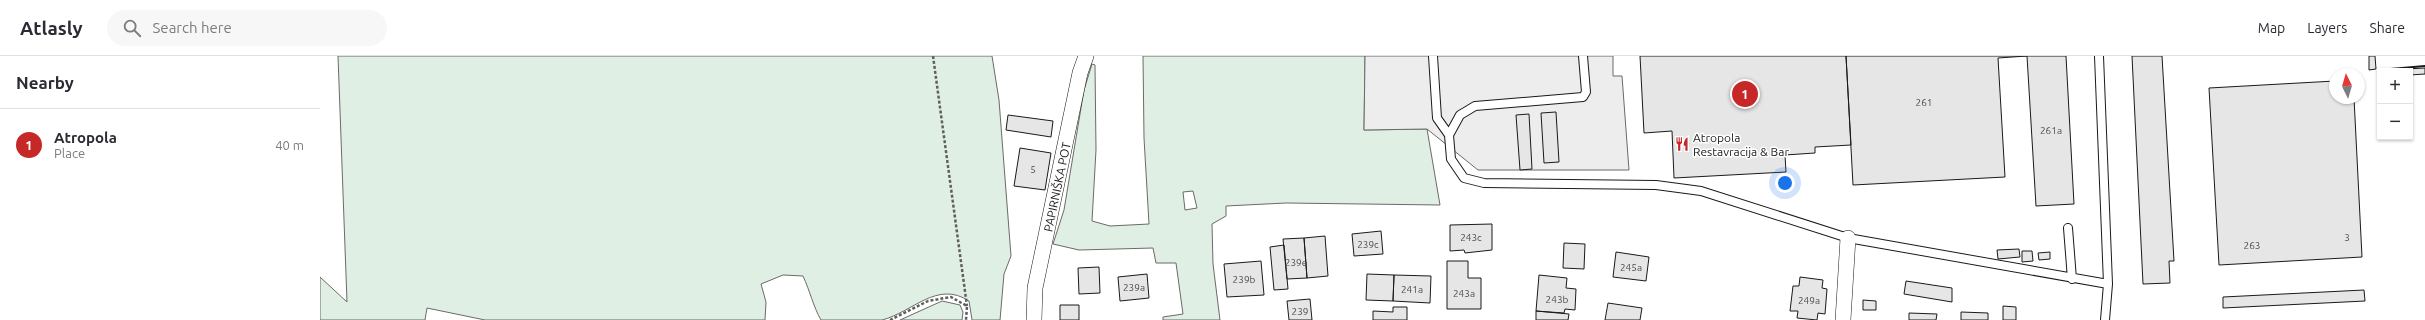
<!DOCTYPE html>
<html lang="en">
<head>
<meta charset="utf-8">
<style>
	body { margin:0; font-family:Ubuntu,sans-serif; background:#f7f7f7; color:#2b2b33 }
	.controls { position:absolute; right:12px; top:12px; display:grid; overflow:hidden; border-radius:0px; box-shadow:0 1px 3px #0004 }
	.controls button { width:36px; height:36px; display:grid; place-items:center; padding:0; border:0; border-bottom:1px solid #e1e1e2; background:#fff; color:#2b2b33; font:20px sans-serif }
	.compass { position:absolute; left:2009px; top:12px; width:36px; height:36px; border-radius:50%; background:#fff; box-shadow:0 1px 3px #0004; rotate:355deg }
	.you { position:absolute; left:1465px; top:127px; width:14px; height:14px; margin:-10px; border:3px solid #fff; border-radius:50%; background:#1a73e8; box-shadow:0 0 0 6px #1a73e833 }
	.badge { display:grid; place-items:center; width:26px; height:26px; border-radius:50%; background:#c62828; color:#fff; font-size:13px; font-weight:700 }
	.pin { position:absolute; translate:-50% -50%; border:2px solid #fff; box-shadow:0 1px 4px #0006 }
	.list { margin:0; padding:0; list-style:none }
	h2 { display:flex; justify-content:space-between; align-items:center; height:52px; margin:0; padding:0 16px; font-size:17px }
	h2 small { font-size:13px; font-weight:400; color:#7c7c81 }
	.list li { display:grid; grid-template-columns:26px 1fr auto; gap:12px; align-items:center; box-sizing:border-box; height:72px; padding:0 16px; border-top:1px solid #e1e1e2 }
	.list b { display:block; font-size:15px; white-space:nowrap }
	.list p { margin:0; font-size:13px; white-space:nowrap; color:#7c7c81 }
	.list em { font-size:13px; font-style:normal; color:#7c7c81 }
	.icon { flex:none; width:22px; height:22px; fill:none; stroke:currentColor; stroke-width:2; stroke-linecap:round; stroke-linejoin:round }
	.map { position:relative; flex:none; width:2105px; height:264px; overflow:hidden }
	header { display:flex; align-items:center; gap:24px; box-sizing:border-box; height:56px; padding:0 20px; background:#fff; border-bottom:1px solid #e1e1e2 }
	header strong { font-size:19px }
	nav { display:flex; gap:22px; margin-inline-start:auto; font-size:14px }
	.search { width:280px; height:36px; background:#f7f7f7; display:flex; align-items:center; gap:10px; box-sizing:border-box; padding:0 14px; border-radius:22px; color:#7c7c81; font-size:15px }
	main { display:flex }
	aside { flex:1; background:#fff }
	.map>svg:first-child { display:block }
</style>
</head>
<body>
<header>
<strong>Atlasly</strong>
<div class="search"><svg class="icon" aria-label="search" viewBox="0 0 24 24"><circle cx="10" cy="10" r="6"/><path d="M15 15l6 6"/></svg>Search here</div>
<nav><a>Map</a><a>Layers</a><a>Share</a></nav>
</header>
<main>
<aside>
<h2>Nearby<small></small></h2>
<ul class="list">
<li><span class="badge">1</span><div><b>Atropola</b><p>Place</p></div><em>40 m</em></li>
</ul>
</aside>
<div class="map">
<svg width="2105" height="264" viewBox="0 0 2105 264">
	<rect width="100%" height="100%" fill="#fff"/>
	<path fill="#e0efe3" stroke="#6a6a6a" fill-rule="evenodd" d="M 18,0 L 672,0 L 679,44 L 691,200 L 684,218 L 680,264 L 652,264 L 649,245 C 617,224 593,256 562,264 C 547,264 517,264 501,264 C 493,250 490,235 483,220 L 463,219 L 441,228 L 446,246 L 445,264 L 165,264 L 107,252 L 105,264 L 0,264 L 0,221 L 27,246 Z
		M 823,0 L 1045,0 L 1044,74 L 1107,73 L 1120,149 L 966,147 L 906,150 L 906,160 L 892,168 L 893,208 L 900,264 L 843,264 L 843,261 L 863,258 L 856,207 L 836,207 L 833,192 L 759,194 L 733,188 L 744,154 L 764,34 L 772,8 L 775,9 L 776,94 L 772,165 L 790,170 L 829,168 L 824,82 ZM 873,135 L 877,152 L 865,154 L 863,136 Z
		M 622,245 L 640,249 L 643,256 L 642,264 L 580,264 Z"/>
	<path fill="#ededed" stroke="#6a6a6a" d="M 1045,0 L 1293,0 L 1293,20 L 1302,20 L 1309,114 L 1158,114 L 1107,73 L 1044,74 Z"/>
	<path fill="#e6e6e6" stroke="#1a1a1a" d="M 1526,0 L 1531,89 L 1495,91 L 1495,97 L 1465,99 L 1466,116 L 1354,122 L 1352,75 L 1324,77 L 1320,0 Z
		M 1526,0 L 1707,0 L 1678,2 L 1685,121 L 1533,129 Z
		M 1707,0 L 1746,0 L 1754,148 L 1716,150 Z
		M 1812,0 L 1842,0 L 1854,205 L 1849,205 L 1850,227 L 1823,228 Z
		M 2049,0 L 2055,0 L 2056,13 L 2049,14 Z
		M 2105,12 L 2105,18 L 2090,19 L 2090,15 L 2086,15 L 2086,13 Z
		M 2015,25 L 2015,42 L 2034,42 L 2042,201 L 1899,209 L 1889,32 Z
		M 1236,56 L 1239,106 L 1224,107 L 1221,57 Z
		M 1209,58 L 1212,113 L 1200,114 L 1196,59 Z
		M 688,59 L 733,65 L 731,81 L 686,74 Z
		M 700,92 L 731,97 L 725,134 L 694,130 Z
		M 1172,168 L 1172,194 L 1145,197 L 1144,194 L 1130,195 L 1130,169 Z
		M 1061,175 L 1063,198 L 1034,200 L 1032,178 Z
		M 1005,180 L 1008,220 L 987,222 L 984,182 Z
		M 984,182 L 987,222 L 967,223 L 963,183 Z
		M 1244,187 L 1265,188 L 1264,213 L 1243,212 Z
		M 964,189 L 968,233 L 954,234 L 950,191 Z
		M 1699,193 L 1700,201 L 1678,203 L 1677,194 Z
		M 1702,195 L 1712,195 L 1713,205 L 1702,206 Z
		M 1296,196 L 1329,201 L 1326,225 L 1293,221 Z
		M 1730,196 L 1730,203 L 1719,204 L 1718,197 Z
		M 941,205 L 944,239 L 907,241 L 904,208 Z
		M 1127,205 L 1148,205 L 1148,222 L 1161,222 L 1161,253 L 1127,253 Z
		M 779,211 L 780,237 L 759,238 L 758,212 Z
		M 827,218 L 829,242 L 800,245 L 798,221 Z
		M 1047,218 L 1074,219 L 1073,245 L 1046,244 Z
		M 1074,219 L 1111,220 L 1110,247 L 1073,245 Z
		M 1219,219 L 1247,222 L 1246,232 L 1256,233 L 1255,254 L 1245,253 L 1244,257 L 1216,255 Z
		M 1480,221 L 1503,224 L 1502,232 L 1507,233 L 1505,258 L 1498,257 L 1497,264 L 1477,262 L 1478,255 L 1470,255 L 1473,230 L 1479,230 Z
		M 1586,225 L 1632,232 L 1632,246 L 1584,238 Z
		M 2044,234 L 2045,245 L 1903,252 L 1903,241 Z
		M 990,243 L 992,264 L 969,264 L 967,245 Z
		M 1543,244 L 1556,245 L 1556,254 L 1543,254 Z
		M 1288,247 L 1322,252 L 1320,264 L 1285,264 Z
		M 740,249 L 759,249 L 759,264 L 740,264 Z
		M 1683,250 L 1696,251 L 1696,264 L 1683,264 Z
		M 1073,251 L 1087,251 L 1087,264 L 1053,264 L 1053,255 L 1073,256 Z
		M 1216,255 L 1249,258 L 1248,264 L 1216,264 Z
		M 1641,256 L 1668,257 L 1668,264 L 1641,264 Z
		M 1589,257 L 1617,258 L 1616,264 L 1589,264 Z"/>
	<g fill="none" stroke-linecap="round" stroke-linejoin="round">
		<defs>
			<path id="lane" d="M 1113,0 L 1117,62 L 1129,79 L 1131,103 L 1144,122 L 1164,127 L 1336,129 L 1381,135 L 1528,182 L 1788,228
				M 1779,0 L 1788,228 L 1785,264
				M 1129,79 L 1140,59 L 1155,50 L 1263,41 L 1266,36 L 1263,0
				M 1748,172 L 1752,223"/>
			<path id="street" d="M 714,264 L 715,232 L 760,17 L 766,0
				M 1523,264 L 1528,182"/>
		</defs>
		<use href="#lane" stroke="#1a1a1a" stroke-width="10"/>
		<use href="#street" stroke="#1a1a1a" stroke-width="16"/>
		<path stroke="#5f5f5f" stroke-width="2.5" stroke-dasharray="3 2" stroke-linecap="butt" d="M 613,0 L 647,250
			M 570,264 L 608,245 L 631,241 L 647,250 L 646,264"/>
		<use href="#lane" stroke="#fff" stroke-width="8"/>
		<use href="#street" stroke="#fff" stroke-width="15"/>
		<path stroke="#1a1a1a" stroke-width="2" d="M 2059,14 L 2105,10"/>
	</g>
	<defs>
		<symbol id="restaurant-bare" viewBox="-9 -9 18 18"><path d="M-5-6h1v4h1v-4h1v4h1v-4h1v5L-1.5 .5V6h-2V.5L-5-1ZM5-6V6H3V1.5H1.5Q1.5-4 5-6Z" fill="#c62828" stroke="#fff" stroke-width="2.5" paint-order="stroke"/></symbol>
	</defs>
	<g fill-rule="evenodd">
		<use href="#restaurant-bare" x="1352" y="78" width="20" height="20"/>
	</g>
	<g text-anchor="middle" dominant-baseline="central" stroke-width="3" stroke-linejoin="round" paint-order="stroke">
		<g font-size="10" fill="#4d4d4d">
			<text x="1604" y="46">261</text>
			<text x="1731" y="74">261a</text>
			<text x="713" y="113">5</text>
			<text x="1151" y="181">243c</text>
			<text x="2027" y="181">3</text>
			<text x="1048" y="188">239c</text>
			<text x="1932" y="189">263</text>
			<text x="976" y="206">239e</text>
			<text x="1311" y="211">245a</text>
			<text x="924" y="223">239b</text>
			<text x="814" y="231">239a</text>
			<text x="1092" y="233">241a</text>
			<text x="1144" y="237">243a</text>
			<text x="1237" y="243">243b</text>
			<text x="1489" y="244">249a</text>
			<text x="980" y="255">239</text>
		</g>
		<g font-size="12" fill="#1a1a1a" stroke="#fff" text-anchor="start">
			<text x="1373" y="81">Atropola<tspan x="1373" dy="14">Restavracija &amp; Bar</tspan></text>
		</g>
		<g font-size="12" fill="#1a1a1a" stroke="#fff">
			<text transform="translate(737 131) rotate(-78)">PAPIRNIŠKA POT</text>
		</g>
	</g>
</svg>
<div class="controls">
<button>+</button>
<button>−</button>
</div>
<svg class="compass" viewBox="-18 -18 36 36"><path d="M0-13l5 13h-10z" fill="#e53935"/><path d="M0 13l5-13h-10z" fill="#7c7c81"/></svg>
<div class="you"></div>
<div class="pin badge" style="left:1425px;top:38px">1</div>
</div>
</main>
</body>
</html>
